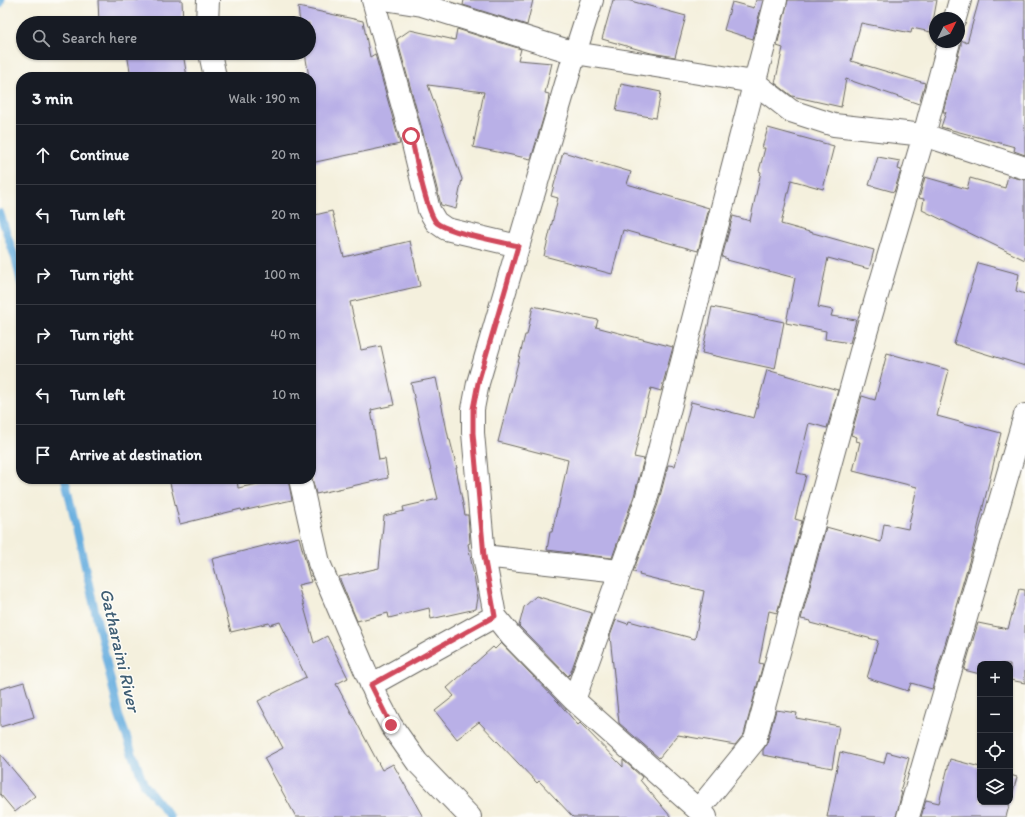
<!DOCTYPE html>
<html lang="en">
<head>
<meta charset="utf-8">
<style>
	body { margin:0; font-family:Itim,sans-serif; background:#20242c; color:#f1f3f6 }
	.controls { position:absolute; right:12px; bottom:12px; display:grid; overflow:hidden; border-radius:8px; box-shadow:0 1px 3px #0004 }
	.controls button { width:36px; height:36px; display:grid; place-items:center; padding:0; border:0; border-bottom:1px solid #363941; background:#171b24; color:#f1f3f6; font:20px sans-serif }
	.compass { position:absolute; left:929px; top:12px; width:36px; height:36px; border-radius:50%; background:#171b24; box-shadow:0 1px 3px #0004; rotate:48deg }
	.stop { position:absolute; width:12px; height:12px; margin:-9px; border:3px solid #d1495b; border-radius:50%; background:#fff }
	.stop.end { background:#d1495b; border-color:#fff; box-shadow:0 1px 4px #0008 }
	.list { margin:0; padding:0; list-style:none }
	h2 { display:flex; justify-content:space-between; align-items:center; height:52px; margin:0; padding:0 16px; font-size:17px }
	h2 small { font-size:13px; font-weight:400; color:#9ea1a6 }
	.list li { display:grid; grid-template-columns:26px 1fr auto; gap:12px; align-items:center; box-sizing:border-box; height:60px; padding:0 16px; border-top:1px solid #363941 }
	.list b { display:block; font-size:15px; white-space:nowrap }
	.list em { font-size:13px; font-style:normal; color:#9ea1a6 }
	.icon { flex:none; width:22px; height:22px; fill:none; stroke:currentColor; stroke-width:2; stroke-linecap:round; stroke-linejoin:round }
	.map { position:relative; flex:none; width:1025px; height:817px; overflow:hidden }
	.search { position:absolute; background:#171b24; box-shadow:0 1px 3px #0004; left:16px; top:16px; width:300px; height:44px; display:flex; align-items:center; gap:10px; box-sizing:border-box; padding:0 14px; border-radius:22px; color:#9ea1a6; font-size:15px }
	.panel { position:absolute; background:#171b24; box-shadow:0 1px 3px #0004; left:16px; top:72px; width:300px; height:412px; border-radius:16px }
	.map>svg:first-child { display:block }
</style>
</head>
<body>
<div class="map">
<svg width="1025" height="817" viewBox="0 0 1025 817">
	<rect width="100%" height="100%" fill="#fdfcf7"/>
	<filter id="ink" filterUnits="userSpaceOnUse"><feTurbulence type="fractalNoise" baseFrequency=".025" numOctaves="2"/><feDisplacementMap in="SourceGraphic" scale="8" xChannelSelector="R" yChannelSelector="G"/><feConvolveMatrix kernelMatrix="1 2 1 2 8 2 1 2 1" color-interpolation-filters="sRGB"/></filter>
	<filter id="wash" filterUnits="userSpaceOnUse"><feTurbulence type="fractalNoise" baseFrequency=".012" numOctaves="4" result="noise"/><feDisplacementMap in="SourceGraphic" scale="16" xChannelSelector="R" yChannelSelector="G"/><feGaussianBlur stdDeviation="0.9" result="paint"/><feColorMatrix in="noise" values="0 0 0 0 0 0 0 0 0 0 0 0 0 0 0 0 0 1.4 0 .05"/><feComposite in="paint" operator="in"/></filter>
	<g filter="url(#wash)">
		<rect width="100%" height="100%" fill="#f4f0dd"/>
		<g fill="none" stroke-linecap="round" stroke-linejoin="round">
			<path stroke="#69afdf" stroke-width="8" d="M 0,4 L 1,0
				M 0,213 L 16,261 L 21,283
				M 65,479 L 119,716 L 144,784 L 170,817"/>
		</g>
		<g id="blocks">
			<path fill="#b9b0e7" d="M 98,0 L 182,0 L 183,23 L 99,23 Z
				M 464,0 L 533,0 L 527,25 L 463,5 Z
				M 613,0 L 627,0 L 686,16 L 675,57 L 651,53 L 602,39 Z
				M 756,0 L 763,0 L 753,39 L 724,30 L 732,2 L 754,8 Z
				M 788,0 L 937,0 L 931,32 L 912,28 L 911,33 L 861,23 L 851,61 L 925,83 L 919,104 L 846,79 L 841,107 L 792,96 L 775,83 L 783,48 L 777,46 Z
				M 979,0 L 1025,0 L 1025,155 L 1014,151 L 1015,147 L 941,127 L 946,112 L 943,112 L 961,45 L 961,40 L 967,43 Z
				M 298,7 L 363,21 L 370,57 L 375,54 L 400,144 L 311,163 L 311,77 L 309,77 L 305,53 L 309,53 L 309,23 L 300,23 Z
				M 457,29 L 521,49 L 518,60 L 552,63 L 545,93 L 549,94 L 548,102 L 531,159 L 473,147 L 484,92 L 428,85 L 462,179 L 456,209 L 441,205 L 423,133 L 397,39 L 410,30 L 455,40 Z
				M 127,53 L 183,53 L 187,77 L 131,77 Z
				M 621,84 L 661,92 L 656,118 L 616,111 Z
				M 768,128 L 834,146 L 823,189 L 791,180 L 781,224 L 874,250 L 869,269 L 828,258 L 818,307 L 833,310 L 831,316 L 856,320 L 850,343 L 825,339 L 826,331 L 786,323 L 795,278 L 727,260 L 728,259 L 722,257 L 733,216 L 750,221 L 761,172 L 759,171 L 765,148 L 762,148 Z
				M 563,152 L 631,172 L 627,184 L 709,208 L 698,251 L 623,230 L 612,274 L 544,256 L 558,198 L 551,196 Z
				M 878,157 L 900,161 L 898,169 L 901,170 L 894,192 L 869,185 Z
				M 1008,176 L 1025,180 L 1025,260 L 922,210 L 924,199 L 919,198 L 925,177 L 967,189 L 970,178 L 1005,188 Z
				M 332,211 L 344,257 L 410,241 L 420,286 L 350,302 L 361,350 L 381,346 L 394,405 L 371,410 L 379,460 L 385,459 L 388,478 L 316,494 L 311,474 L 311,216 Z
				M 978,263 L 1019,274 L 1016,291 L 1025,294 L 1025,366 L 954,344 Z
				M 533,306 L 598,320 L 596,327 L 673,347 L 661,391 L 651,388 L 634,457 L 644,459 L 634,496 L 612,558 L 547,550 L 550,532 L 552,532 L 557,509 L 558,509 L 568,460 L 498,442 L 525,335 L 527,335 Z
				M 712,307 L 784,322 L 775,369 L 702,353 Z
				M 887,353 L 949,370 L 937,416 L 1001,433 L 973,548 L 932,689 L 911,683 L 908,691 L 867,678 L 878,641 L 876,640 L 810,623 L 811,621 L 801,619 L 826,527 L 881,542 L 884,524 L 908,529 L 917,487 L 853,471 L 860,442 L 856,441 L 857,437 L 851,435 L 862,396 L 875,400 Z
				M 767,370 L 838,390 L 827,428 L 809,423 L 797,473 L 806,475 L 795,519 L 802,521 L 777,613 L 769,611 L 759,663 L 763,664 L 744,734 L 735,745 L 678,735 L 659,758 L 619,723 L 610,636 L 616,620 L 628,624 L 629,621 L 695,639 L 704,591 L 639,575 L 640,573 L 633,572 L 658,504 L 668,465 L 675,466 L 691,402 L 754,418 Z
				M 436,378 L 449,440 L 450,440 L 457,468 L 456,468 L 465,515 L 468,515 L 470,543 L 468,544 L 478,598 L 476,609 L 431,619 L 429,608 L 389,618 L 388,613 L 357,621 L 339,577 L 379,568 L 384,516 L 404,511 L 403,507 L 438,499 L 421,430 L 411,383 Z
				M 169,479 L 237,479 L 238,488 L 281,479 L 288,479 L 292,500 L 242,511 L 241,509 L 180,524 Z
				M 299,537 L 311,582 L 298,585 L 314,643 L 327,636 L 348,678 L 336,684 L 382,770 L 393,764 L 423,817 L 296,817 L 264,758 L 283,748 L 258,701 L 306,677 L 280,622 L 270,625 L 269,623 L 231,632 L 212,559 Z
				M 1019,589 L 1025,590 L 1025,683 L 1010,680 L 1010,664 L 980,664 L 980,674 L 964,670 L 978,623 L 1008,629 Z
				M 536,596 L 592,613 L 570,674 L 568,676 L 519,626 L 524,607 Z
				M 501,643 L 558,702 L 578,725 L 580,723 L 623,767 L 623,760 L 642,777 L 640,780 L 671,817 L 573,817 L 539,781 L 537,783 L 479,722 L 457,739 L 435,711 L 454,696 L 447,688 L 493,647 L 495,649 Z
				M 24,682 L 34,717 L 0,727 L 0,689 Z
				M 776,710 L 797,713 L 796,718 L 839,726 L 832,768 L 763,755 L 763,750 L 767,743 Z
				M 840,752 L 884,763 L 887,752 L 909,758 L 900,792 L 902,792 L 896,817 L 827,817 Z
				M 0,754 L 35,796 L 15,812 L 0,794 Z
				M 950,759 L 980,767 L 980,802 L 1010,802 L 1010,775 L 1017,777 L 1006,817 L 921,817 L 926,800 L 939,803 Z"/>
		</g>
	</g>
	<g filter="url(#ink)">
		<use href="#blocks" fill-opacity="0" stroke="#686660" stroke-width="1"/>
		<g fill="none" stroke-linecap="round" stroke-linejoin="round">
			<defs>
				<path id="minor" d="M 373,0 L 411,136 L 429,210 L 436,222 L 446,229 L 518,246
					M 390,0 L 422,5 L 575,53 L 754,82 L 791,111 L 834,125 L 924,135 L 1025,168
					M 955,18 L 960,0
					M 207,23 L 208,0
					M 210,53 L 215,77
					M 300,479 L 319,563 L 377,698 L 391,725 L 417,762 L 470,817
					M 484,556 L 619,571
					M 371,685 L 495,616
					M 574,700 L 511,636 L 495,616 L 484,556 L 473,433 L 473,409 L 478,383 L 575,53 L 592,0
					M 698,810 L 755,740 L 866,333 L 924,135 L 949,42
					M 706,817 L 574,700 L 646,500 L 776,0
					M 908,817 L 1025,415"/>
			</defs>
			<use href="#minor" stroke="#686660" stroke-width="24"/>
			<use href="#minor" stroke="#fff" stroke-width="22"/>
		</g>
	</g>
	<g fill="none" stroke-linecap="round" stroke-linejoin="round" filter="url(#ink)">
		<path stroke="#d1495b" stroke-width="5" d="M 391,725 L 371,685 L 495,616 L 484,556 L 473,433 L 473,409 L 478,383 L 518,246 C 503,242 444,232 436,222 C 426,211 415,153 411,136"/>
	</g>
	<g text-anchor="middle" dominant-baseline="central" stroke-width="3" stroke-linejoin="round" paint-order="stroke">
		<g font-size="18" font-style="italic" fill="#3f5e74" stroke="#fdfcf7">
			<text transform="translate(120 650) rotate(77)">Gatharaini River</text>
		</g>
	</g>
</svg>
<div class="controls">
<button>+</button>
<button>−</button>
<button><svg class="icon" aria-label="locate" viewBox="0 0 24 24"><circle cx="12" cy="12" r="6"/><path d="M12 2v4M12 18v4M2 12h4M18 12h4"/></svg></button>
<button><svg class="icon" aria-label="layers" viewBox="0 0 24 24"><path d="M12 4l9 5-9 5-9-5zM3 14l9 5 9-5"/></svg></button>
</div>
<svg class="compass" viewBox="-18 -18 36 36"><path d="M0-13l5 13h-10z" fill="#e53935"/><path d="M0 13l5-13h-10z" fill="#9ea1a6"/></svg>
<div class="stop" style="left:411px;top:136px"></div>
<div class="stop end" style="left:391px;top:725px"></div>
<div class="search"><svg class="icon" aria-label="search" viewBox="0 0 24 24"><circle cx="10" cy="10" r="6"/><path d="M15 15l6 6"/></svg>Search here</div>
<section class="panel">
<h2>3 min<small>Walk · 190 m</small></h2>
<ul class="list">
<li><svg class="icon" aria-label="ahead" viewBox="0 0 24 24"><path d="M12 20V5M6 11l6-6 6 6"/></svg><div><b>Continue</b></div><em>20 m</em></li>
<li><svg class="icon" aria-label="left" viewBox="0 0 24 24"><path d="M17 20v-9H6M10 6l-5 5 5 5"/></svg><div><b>Turn left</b></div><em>20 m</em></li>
<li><svg class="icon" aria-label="right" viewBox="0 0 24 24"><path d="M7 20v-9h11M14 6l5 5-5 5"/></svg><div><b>Turn right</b></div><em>100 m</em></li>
<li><svg class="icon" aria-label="right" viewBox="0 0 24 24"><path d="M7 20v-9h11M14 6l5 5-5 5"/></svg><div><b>Turn right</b></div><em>40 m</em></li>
<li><svg class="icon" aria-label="left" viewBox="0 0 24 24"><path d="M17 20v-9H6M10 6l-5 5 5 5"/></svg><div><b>Turn left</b></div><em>10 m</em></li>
<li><svg class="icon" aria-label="arrive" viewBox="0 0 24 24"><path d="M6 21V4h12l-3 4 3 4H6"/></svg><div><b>Arrive at destination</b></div></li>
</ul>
</section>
</div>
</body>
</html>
